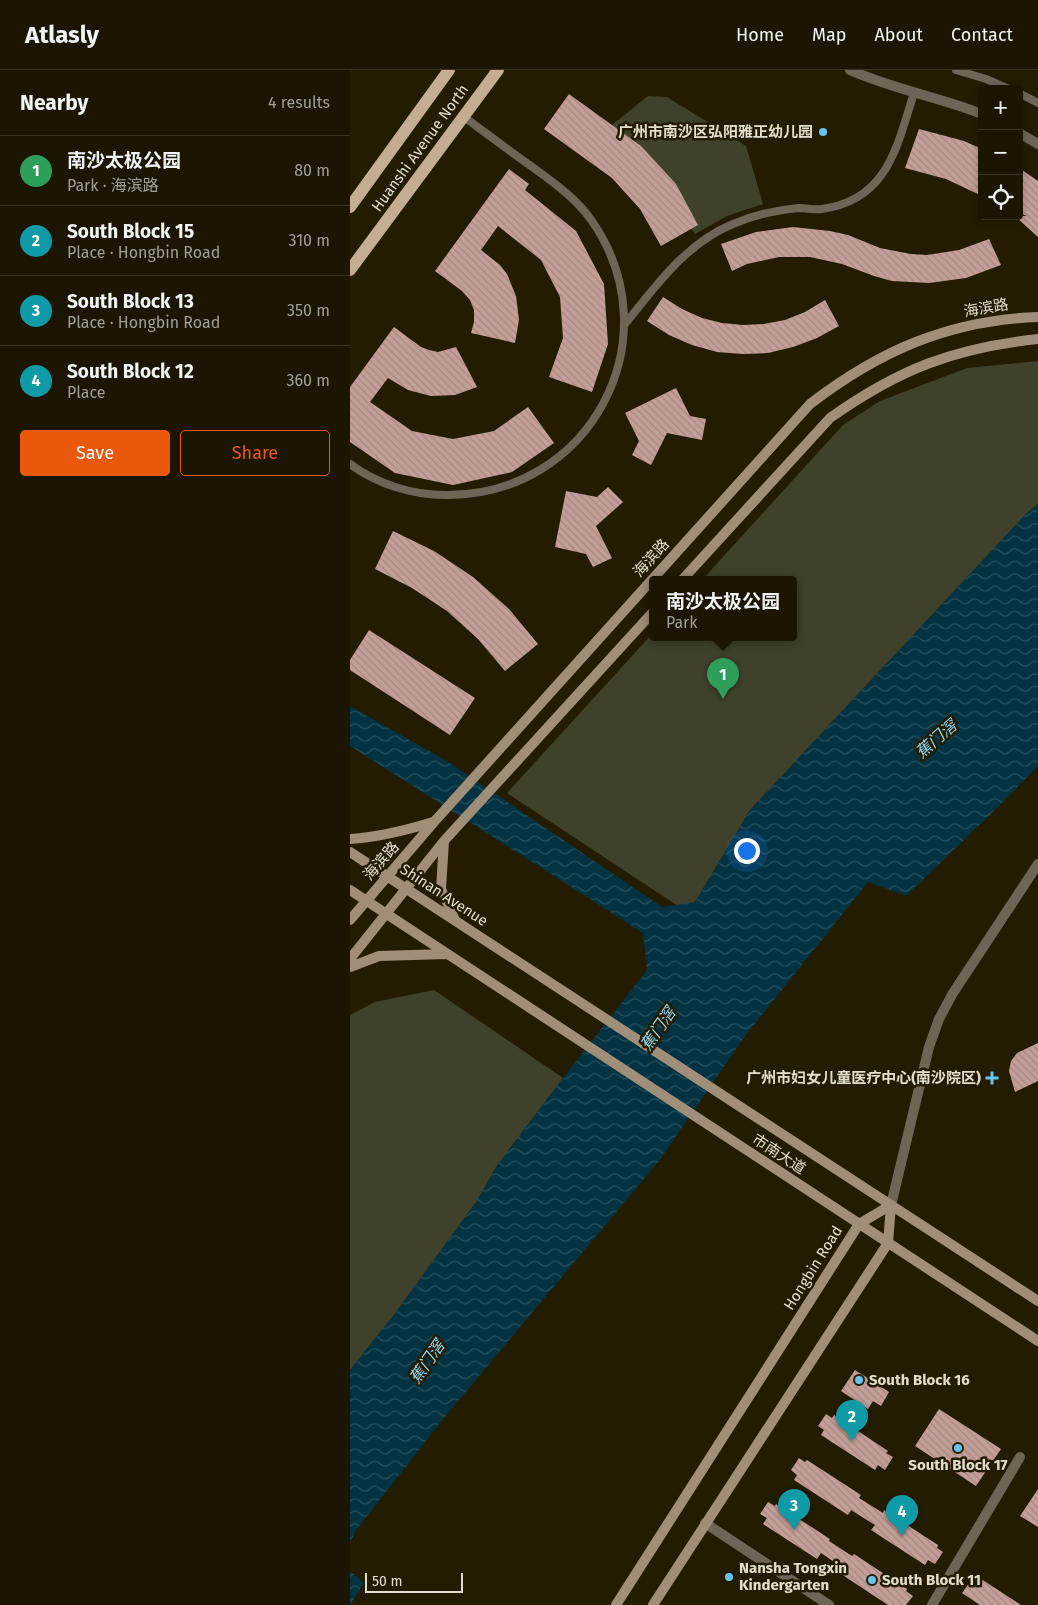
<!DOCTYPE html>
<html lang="en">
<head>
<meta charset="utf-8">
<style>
	body { margin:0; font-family:"Fira Sans","Noto Sans SC",sans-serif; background:#241e0b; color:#f1f3f6 }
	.controls { position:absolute; right:15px; top:15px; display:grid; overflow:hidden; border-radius:5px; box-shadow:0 2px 8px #0003 }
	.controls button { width:45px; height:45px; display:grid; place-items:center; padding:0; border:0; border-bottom:1px solid #393423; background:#1b1501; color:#f1f3f6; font:25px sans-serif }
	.scale { position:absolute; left:15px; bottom:12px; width:98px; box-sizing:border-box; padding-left:5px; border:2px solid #e2ddcd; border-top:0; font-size:14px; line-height:18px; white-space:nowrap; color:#e2ddcd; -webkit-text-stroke:4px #241c01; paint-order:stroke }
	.you { position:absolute; left:396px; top:780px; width:18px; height:18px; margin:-12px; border:4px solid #fff; border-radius:50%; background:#1a73e8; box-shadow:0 0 0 8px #1a73e833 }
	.badge { display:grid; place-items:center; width:32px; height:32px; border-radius:50%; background:#ea580c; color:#fff; font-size:16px; font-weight:700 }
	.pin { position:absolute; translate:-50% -41px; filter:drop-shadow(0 1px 2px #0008) }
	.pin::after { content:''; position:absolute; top:26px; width:18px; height:15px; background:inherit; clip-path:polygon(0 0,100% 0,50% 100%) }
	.popup { position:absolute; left:299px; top:506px; width:148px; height:65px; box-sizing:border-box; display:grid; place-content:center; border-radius:5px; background:#1b1501; filter:drop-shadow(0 1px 4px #0005); font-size:16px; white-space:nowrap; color:#a09f99 }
	.popup b { font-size:19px; color:#f1f3f6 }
	.popup::after { content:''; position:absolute; left:50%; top:100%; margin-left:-10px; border:10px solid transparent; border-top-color:#1b1501 }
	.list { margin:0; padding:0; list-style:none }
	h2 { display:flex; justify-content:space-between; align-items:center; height:65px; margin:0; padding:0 20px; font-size:21px }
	h2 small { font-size:16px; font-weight:400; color:#a09f99 }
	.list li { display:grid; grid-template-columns:32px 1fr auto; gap:15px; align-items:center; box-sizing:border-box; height:70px; padding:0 20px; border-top:1px solid #393423 }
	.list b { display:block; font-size:19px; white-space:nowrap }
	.list p { margin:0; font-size:16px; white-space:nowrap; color:#a09f99 }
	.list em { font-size:16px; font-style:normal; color:#a09f99 }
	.actions { display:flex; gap:10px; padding:15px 20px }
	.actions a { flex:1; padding:11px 0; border:1px solid #ea580c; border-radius:5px; text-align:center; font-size:18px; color:#ea580c }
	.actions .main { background:#ea580c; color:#fff }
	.icon { flex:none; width:28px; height:28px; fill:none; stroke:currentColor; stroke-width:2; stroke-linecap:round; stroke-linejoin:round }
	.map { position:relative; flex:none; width:688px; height:1535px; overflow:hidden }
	header { display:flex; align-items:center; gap:30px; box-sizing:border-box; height:70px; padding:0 25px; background:#1b1501; border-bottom:1px solid #393423 }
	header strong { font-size:24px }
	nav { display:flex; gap:28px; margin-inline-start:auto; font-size:18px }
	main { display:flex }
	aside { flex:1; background:#1b1501 }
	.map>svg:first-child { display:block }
</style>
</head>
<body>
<header>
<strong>Atlasly</strong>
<nav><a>Home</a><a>Map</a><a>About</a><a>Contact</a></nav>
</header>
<main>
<aside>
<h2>Nearby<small>4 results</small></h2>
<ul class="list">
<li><span class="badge" style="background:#2e9e5b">1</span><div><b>南沙太极公园</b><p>Park · 海滨路</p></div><em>80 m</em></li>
<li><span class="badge" style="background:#0f9aa8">2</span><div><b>South Block 15</b><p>Place · Hongbin Road</p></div><em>310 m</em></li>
<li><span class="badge" style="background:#0f9aa8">3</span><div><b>South Block 13</b><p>Place · Hongbin Road</p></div><em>350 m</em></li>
<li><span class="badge" style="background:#0f9aa8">4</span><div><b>South Block 12</b><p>Place</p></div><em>360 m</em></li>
</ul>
<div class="actions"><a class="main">Save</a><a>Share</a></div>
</aside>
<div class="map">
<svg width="688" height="1535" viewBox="0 0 688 1535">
	<defs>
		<pattern id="water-waves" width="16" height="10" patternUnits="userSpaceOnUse" patternTransform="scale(1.25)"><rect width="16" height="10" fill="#033342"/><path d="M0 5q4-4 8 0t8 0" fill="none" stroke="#27505c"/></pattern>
		<pattern id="building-back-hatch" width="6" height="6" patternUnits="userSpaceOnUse" patternTransform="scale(1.25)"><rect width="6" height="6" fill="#c49f98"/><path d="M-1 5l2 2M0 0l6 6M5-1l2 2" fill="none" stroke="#a48882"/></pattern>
	</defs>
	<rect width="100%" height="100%" fill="#241c01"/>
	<path fill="#40412b" d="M 298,26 L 317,27 L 396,76 L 413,134 L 377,146 L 345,164 L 294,92 L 257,59 Z
		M 688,291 L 688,434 L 676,444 L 400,740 L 345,832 L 331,838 L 157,723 L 303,563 L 303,568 L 443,568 L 443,510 L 352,510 L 493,355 L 530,331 L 617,298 Z
		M 84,920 L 213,1008 L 146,1097 L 127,1131 L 43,1246 L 0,1300 L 0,945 L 25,932 Z"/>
	<path fill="url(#water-waves)" d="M 688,434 L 688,696 L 643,742 L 556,826 L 518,812 L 395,966 L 309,1091 L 98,1343 L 6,1460 L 0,1473 L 0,1300 L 43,1246 L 127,1131 L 146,1097 L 213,1008 L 297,900 L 293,863 L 0,676 L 0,636 L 100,693 L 312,837 L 345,832 L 400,740 L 676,444 Z
		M 0,1501 L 14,1513 L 0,1535 Z"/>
	<path fill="url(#building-back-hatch)" d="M 219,24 L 291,76 L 326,114 L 348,155 L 311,176 L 290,139 L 262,108 L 194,59 Z
		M 569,59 L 614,71 L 632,79 L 632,126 L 596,109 L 555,98 Z
		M 669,98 L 688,111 L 688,167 L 665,146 L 677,146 L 669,143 Z
		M 159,99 L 179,114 L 175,120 L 226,161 L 254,214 L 258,274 L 242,322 L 199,307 L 213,268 L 210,227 L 191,190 L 148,156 L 131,180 L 150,195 L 157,204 L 166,226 L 169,250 L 165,273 L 121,263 L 124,252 L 124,240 L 120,230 L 112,221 L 85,201 Z
		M 443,157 L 480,161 L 498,165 L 530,178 L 561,184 L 577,185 L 609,180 L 639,169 L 651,195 L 616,208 L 579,213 L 542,211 L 524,206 L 492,194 L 460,187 L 429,187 L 397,194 L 382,201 L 371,174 L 406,162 Z
		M 313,227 L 332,239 L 352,248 L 372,253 L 393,255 L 414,254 L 435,250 L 455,242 L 475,230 L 489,256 L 467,268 L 443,277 L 418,283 L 393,284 L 367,282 L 342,275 L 319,265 L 297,251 Z
		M 44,257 L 71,277 L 79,280 L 88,282 L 106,277 L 127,317 L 105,325 L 81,326 L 58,320 L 38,308 L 20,332 L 62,361 L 103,369 L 144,361 L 178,337 L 204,373 L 162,402 L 103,415 L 45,403 L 0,372 L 0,317 Z
		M 326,318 L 340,346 L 356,349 L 352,370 L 317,363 L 301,395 L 282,385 L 289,371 L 275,343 Z
		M 258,417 L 273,432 L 246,456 L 262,488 L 243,497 L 236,484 L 205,477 L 216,421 L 247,427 Z
		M 43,461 L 84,481 L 123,507 L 159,539 L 188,574 L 155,601 L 128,569 L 97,541 L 62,518 L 25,499 Z
		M 19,560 L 125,628 L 100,665 L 0,600 L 0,590 Z
		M 688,973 L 688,1011 L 665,1022 L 659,1001 L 661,991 L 667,983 Z
		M 505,1300 L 539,1322 L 531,1336 L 523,1331 L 518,1339 L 491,1321 Z
		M 589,1339 L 651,1379 L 626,1416 L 565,1376 Z
		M 476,1344 L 482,1348 L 484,1345 L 538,1381 L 536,1383 L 543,1387 L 535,1400 L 528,1395 L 525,1400 L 471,1365 L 474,1360 L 468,1356 Z
		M 449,1388 L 455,1392 L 457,1390 L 511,1425 L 509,1428 L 533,1443 L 534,1440 L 588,1475 L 587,1478 L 593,1482 L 585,1494 L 578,1490 L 575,1495 L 521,1460 L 525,1455 L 501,1440 L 498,1445 L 444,1410 L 447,1405 L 441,1400 Z
		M 688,1419 L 688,1457 L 670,1446 Z
		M 418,1432 L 425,1436 L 426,1434 L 480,1469 L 479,1471 L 502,1486 L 504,1484 L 557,1519 L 556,1521 L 563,1526 L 556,1535 L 538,1535 L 491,1504 L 494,1499 L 477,1487 L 471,1483 L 467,1489 L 413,1454 L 417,1448 L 410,1444 Z
		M 625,1505 L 671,1535 L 630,1535 L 612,1523 Z"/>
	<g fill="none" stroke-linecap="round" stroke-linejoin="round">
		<path stroke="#6f6557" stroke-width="8" d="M 606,0 L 636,9 L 659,19
			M 669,23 L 688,33
			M 275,254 C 306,216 336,173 383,154 C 404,145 426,140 449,138 C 457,138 464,140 472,139 C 538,130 547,76 564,23
			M 0,394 C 27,414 62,425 95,425 C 239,427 324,270 242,151 C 226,128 203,112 181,96 C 158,80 136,63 114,47"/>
		<path stroke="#6f6557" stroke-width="10" d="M 500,0 C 542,19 589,27 632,44
			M 669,63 L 688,74
			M 541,1135 L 579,977 L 589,949 L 603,923 L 688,794
			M 355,1453 L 479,1535
			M 582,1535 L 670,1387"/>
		<path stroke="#9f8e78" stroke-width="10" d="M 332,510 L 480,348 C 549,299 604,278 688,269
			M 0,769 C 30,767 54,761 83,752
			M 94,771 L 91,819 L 105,850
			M 0,782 L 688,1231
			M 0,820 L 688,1271
			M 0,850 L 84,752 L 460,334 C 529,281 599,250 688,247
			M 0,889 L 94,771 L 303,542
			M 0,897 L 29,886 L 97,884
			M 266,1535 L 509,1154 L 541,1135
			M 303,1535 L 538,1173 L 541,1135"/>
		<path stroke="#c4ae92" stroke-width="12" d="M 0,137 L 99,0
			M 0,200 L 148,0"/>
	</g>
	<g fill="#66c4ef" stroke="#241c01" stroke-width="2">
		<circle cx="473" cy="62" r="5"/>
		<path d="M639.5 1000.5h5v5h5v5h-5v5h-5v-5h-5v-5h5z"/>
		<circle cx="509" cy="1310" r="5"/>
		<circle cx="608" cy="1378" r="5"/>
		<circle cx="379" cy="1507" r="5"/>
		<circle cx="522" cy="1510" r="5"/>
	</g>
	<g text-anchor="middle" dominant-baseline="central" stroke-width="5" stroke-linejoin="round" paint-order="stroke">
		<g font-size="15" font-weight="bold" fill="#e2ddcd" stroke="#241c01" text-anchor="start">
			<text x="463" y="62" text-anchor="end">广州市南沙区弘阳雅正幼儿园</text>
			<text x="631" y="1008" text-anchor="end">广州市妇女儿童医疗中心(南沙院区)</text>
			<text x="519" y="1310">South Block 16</text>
			<text x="608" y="1395" text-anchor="middle">South Block 17</text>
			<text x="389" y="1498">Nansha Tongxin<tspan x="389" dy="17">Kindergarten</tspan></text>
			<text x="532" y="1510">South Block 11</text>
		</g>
		<g font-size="15" fill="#e2ddcd" stroke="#241c01">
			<text transform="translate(70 78) rotate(-54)">Huanshi Avenue North</text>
			<text transform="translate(636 238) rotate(-10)">海滨路</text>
			<text transform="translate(301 488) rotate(-48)">海滨路</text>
			<text transform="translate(31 791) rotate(-49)">海滨路</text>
			<text transform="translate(94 825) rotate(33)">Shinan Avenue</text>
			<text transform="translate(429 1084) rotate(33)">市南大道</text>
			<text transform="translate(463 1198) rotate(-58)">Hongbin Road</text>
		</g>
		<g font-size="16" font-style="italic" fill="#90daf9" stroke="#241c01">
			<text transform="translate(586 669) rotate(-41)">蕉门滘</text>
			<text transform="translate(308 959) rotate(-55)">蕉门滘</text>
			<text transform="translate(77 1292) rotate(-55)">蕉门滘</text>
		</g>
	</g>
</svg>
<div class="controls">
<button>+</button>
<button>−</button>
<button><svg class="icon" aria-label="locate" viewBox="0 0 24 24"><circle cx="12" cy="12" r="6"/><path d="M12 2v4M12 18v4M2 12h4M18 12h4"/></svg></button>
</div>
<div class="scale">50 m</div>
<div class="you"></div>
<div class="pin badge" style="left:373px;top:629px;background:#2e9e5b">1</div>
<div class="popup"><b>南沙太极公园</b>Park</div>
<div class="pin badge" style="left:502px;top:1371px;background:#0f9aa8">2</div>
<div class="pin badge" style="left:444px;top:1460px;background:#0f9aa8">3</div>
<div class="pin badge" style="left:552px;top:1466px;background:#0f9aa8">4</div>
</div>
</main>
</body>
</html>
